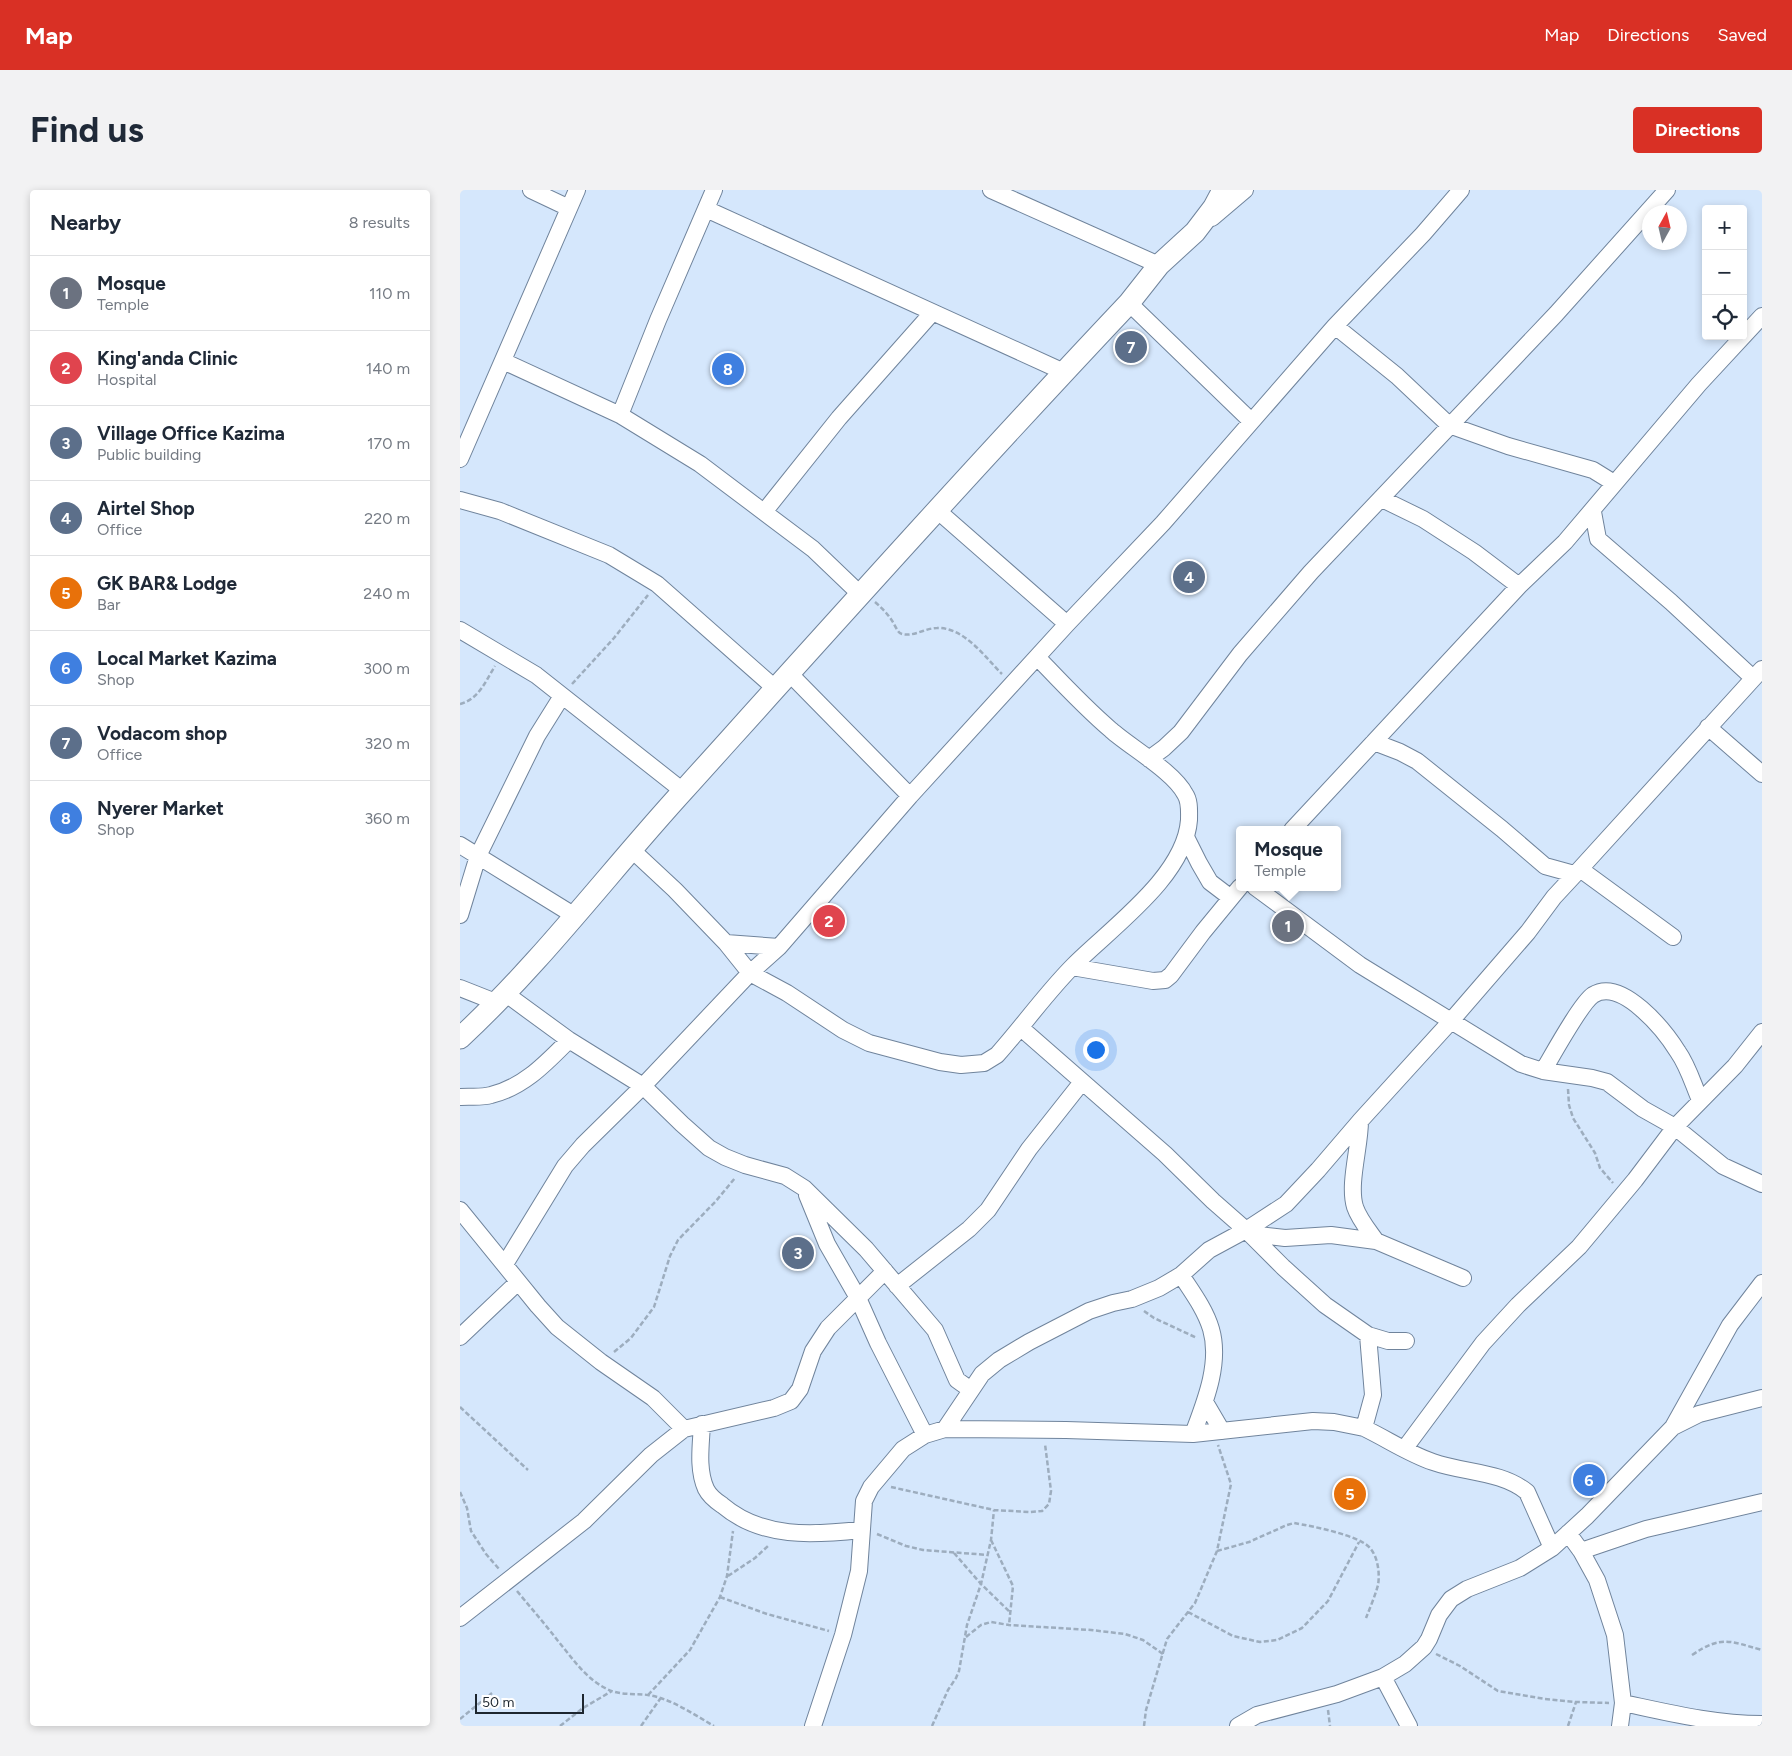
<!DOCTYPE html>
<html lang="en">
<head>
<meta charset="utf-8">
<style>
	body { margin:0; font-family:Figtree,sans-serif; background:#f2f2f3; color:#1f2937 }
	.controls { position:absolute; right:15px; top:15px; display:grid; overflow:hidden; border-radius:5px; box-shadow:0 2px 8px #0003 }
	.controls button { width:45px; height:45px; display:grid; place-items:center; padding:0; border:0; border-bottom:1px solid #e0e1e3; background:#fff; color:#1f2937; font:25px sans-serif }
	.compass { position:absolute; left:1182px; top:15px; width:45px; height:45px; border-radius:50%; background:#fff; box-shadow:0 2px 8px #0003; rotate:8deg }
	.scale { position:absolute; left:15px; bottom:12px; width:109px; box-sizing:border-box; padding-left:5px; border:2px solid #1d262f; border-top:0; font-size:14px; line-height:18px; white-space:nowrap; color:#1d262f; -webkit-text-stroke:4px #fff; paint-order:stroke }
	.you { position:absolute; left:635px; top:859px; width:18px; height:18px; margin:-12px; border:4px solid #fff; border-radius:50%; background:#1a73e8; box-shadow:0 0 0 8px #1a73e833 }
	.badge { display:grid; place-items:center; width:32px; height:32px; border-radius:50%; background:#d93025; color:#fff; font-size:16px; font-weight:700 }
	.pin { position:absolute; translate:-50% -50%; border:2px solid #fff; box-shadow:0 1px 5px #0006 }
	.popup { position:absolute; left:776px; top:636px; width:105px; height:65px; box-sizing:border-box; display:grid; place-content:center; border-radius:5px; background:#fff; filter:drop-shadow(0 1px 4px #0005); font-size:16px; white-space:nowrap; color:#747a83 }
	.popup b { font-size:19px; color:#1f2937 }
	.popup::after { content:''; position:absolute; left:50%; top:100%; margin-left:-10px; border:10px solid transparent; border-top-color:#fff }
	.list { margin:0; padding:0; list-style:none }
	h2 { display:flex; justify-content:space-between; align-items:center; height:65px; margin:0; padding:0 20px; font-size:21px }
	h2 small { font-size:16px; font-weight:400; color:#747a83 }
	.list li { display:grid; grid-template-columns:32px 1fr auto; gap:15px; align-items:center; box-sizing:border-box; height:75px; padding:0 20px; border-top:1px solid #e0e1e3 }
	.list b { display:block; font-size:19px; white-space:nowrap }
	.list p { margin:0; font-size:16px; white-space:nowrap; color:#747a83 }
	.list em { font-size:16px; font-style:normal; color:#747a83 }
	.icon { flex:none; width:28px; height:28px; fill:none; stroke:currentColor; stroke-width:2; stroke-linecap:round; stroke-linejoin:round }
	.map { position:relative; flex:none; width:1302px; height:1536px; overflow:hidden; border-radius:5px }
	header { display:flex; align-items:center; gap:30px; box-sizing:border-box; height:70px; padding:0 25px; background:#d93025; color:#fff }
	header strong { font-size:24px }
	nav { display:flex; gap:28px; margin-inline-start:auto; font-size:18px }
	.intro { display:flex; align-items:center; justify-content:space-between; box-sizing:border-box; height:120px; padding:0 30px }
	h1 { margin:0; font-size:35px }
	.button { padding:12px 22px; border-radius:5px; background:#d93025; color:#fff; font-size:18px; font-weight:700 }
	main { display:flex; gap:30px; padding:0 30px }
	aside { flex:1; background:#fff; border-radius:5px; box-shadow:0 2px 8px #0003 }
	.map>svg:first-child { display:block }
</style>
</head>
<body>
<header>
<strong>Map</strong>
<nav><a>Map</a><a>Directions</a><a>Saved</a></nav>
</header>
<div class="intro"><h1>Find us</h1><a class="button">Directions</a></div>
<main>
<aside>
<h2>Nearby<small>8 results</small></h2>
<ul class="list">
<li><span class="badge" style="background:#6b7280">1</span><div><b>Mosque</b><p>Temple</p></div><em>110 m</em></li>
<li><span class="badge" style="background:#e0444e">2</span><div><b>King'anda Clinic</b><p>Hospital</p></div><em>140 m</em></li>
<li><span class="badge" style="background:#5c6f8a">3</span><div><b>Village Office Kazima</b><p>Public building</p></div><em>170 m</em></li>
<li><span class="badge" style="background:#5c6f8a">4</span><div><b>Airtel Shop</b><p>Office</p></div><em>220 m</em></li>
<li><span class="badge" style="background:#e8710a">5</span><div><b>GK BAR&amp; Lodge</b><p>Bar</p></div><em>240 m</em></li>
<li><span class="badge" style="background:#3f7fe0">6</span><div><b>Local Market Kazima</b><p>Shop</p></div><em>300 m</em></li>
<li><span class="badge" style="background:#5c6f8a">7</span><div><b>Vodacom shop</b><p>Office</p></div><em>320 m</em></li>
<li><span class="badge" style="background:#3f7fe0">8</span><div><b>Nyerer Market</b><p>Shop</p></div><em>360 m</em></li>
</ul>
</aside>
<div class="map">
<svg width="1302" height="1536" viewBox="0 0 1302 1536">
	<rect width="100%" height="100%" fill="#d5e7fc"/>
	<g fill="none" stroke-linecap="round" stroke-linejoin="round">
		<defs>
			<path id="minor" d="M 71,0 L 109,18
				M 531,0 L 699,75
				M 246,19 L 604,182
				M 752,28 L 785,0
				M 669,113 L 791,231
				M 875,136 L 937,186 L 989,235 L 1048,256 L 1133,280 L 1154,293
				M 43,171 L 160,225 L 240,274 L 353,359 L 400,404
				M 160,225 L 198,130 L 254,0
				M 0,269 L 117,0
				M 922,309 L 963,329 L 1014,362 L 1059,396
				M 0,310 L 40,321 L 149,365 L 197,394 L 316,499
				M 478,321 L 607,434
				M 304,322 L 379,228 L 472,123
				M 1133,322 L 1138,349 L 1211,412 L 1293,488
				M 0,440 L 76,485 L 223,601
				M 330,484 L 450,606
				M 1248,537 L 1302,584
				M 914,552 L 940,562 L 957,571 L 1042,639 L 1085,676 L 1114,684
				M 689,569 L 704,558 L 721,542 L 780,464 L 851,382 L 1096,124 L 1207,0
				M 832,640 L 1059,396 L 1105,352 L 1239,194 L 1302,126
				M 726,647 L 739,673 L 750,692 L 771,708
				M 0,655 L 115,726
				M 171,659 L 215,700 L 266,753 L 290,783 L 327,803 L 383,840 L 409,853 L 480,872 L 501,875 L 524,873 L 537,865 C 563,836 586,803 614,775 C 652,737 725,686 729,630 C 729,621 730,611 725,604 C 714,582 670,557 651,540 C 625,518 601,492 578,468
				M 1120,679 L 1213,747
				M 795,697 L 900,775 L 1061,874 L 1083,881 L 1132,888 L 1147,892 L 1183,919 L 1215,937 L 1263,976 L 1302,994
				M 0,725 L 18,666 L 77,546 L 102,506
				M 266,753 L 319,757
				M 612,777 L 693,791 L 705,790 L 711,785 L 743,742 L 780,697
				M 0,798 L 38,813
				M 46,804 L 109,850 L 183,896 L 222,934 L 249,958 L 265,967 L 285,975 L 325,986 L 344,998 L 406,1059 L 475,1140 L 497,1190 L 511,1200
				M 561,838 L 705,964 L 753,1011 L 786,1040 L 823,1077 L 865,1115 L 908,1145 L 928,1151 L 946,1151
				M 1083,881 C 1092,866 1121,813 1133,805 C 1162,787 1205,841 1218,862 C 1228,876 1233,894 1240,910
				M 0,907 C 10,906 21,908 31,905 C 64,897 86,873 109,850
				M 900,931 C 900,957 888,994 895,1017 C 899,1029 909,1041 916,1051
				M 347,1005 L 367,1054 L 398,1108 L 418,1153 L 465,1245
				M 0,1020 L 78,1116 L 97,1137 L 141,1172 L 193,1208 L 224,1239
				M 791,1044 L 825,1048 L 871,1045 L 916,1051 L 1003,1088
				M 45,1074 L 105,976 L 123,955 L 183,896 L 290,783 L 319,757 L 450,606 L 607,434 L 703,333 L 875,136 L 963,44 L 1001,0
				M 721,1085 C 732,1102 745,1119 751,1139 C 761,1173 745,1212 733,1244
				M 437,1096 L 509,1039 L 528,1020 L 569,959 L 622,892
				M 0,1147 L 58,1092
				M 745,1212 L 762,1241
				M 242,1234 C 241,1255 237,1279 246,1299 C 249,1305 256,1311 262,1315 C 302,1349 353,1345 401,1340
				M 1213,1237 L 1270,1135 L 1302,1093
				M 904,1238 L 913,1205 L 908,1145
				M 485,1239 L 522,1184 L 539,1170 L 569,1152 L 629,1121 L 653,1113 L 672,1109 L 699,1098 L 721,1085 L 749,1060 L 786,1040 L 826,1014 L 858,980 L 900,931 L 991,831 L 1068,742 L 1094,707 L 1120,679 L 1302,479
				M 945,1258 L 1023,1153 L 1058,1115 L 1119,1057 L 1175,990 L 1215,937 L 1275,876 L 1302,842
				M 1108,1343 L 1121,1361 L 1137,1390 L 1155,1445 L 1163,1513 L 1160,1536
				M 1121,1361 L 1186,1339 L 1302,1312
				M 0,1428 L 124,1331 L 191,1265 L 224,1239 L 314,1218 L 331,1211 L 340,1199 L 353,1161 L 368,1138 L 425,1081
				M 923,1487 L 949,1536
				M 1163,1513 C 1210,1523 1254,1534 1302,1534
				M 353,1536 L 383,1445 L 399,1381 L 404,1311 L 411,1297 L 443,1259 L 465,1245 L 485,1239 L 606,1240 L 733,1244 L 853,1231 L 874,1232 L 904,1238 C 927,1249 949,1264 973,1272 C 1004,1283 1041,1281 1067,1302 L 1092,1358
				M 778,1536 L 797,1525 L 877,1504 L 923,1487 L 945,1474 L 964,1457 L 969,1449 L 979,1425 L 991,1409 L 1007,1399 L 1060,1378 L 1092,1358 L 1127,1326 L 1213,1237 L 1239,1224 L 1302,1208"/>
			<path id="tertiary" d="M 0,848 C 82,772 149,682 224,600 C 371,437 518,273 669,113 L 699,75 L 735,42 L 754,17 L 763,0"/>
		</defs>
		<use href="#minor" stroke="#70849c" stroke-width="18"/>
		<use href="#tertiary" stroke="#70849c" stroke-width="23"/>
		<path stroke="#9dadbe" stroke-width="2.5" stroke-dasharray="5 2.5" stroke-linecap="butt" d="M 415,412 C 423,419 430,426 435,436 C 437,439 438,443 442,444 C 454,447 465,438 477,438 C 504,437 525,467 542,484
			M 112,494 L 154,448 L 188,405
			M 0,514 C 19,509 25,492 35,476
			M 1108,899 L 1109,915 L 1113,928 L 1135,963 L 1140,978 L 1153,993
			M 684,1121 L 694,1128 L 737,1148
			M 154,1162 L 171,1148 L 194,1117 L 210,1066 L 218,1050 L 256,1011 L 275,988
			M 0,1217 L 68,1280
			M 431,1297 L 534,1320 L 570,1322 L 582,1321 L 589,1314 L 591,1301 L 585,1254
			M 0,1302 L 7,1318 L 11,1341 L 26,1364 L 39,1379
			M 417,1344 L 446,1356 L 463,1360 L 528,1365
			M 531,1350 L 553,1396 L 549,1435
			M 757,1361 L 789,1352 L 827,1335 L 834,1333 C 851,1336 899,1345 910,1358 C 918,1367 920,1384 918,1395 C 915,1406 910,1418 906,1428
			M 494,1363 L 521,1394 L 551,1423
			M 268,1386 L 295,1368 L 309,1355
			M 57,1401 C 71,1418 85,1434 98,1451 C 113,1469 126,1489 147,1499 C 161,1506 174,1503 188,1505 C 212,1509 233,1524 254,1536
			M 260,1407 L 307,1424 L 369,1441
			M 728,1422 L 773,1446 L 800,1452 L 817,1450 L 842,1438 L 868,1411 L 899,1352
			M 506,1447 L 521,1435 L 531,1432 L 549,1435 L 631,1440 L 665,1444 L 683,1450 L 703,1464
			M 976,1464 L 1000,1476 L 1038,1501 L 1085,1509 L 1116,1512 L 1149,1513
			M 1232,1465 C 1262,1445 1269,1451 1302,1460
			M 188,1505 L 230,1460 L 260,1407 L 267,1386 L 273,1341
			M 868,1520 L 870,1536
			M 0,1529 L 32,1503
			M 100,1536 L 123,1518 L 152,1501
			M 181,1536 L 200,1509
			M 472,1536 L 488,1500 L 496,1488 L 499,1481 L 507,1435 L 521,1394 L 531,1350 L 534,1320
			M 684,1536 L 686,1520 L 707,1449 L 735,1413 L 757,1361 L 771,1294 L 758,1255
			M 1108,1536 L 1116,1512"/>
		<use href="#minor" stroke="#fff" stroke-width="16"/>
		<use href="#tertiary" stroke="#fff" stroke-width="21"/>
	</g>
</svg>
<div class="controls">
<button>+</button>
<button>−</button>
<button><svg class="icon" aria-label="locate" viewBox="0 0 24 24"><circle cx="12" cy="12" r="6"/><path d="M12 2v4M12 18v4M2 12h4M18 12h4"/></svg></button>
</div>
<svg class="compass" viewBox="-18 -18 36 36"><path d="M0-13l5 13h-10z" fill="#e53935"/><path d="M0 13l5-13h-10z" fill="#747a83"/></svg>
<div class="scale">50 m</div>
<div class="you"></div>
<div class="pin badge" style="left:828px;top:736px;background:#6b7280">1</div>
<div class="popup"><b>Mosque</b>Temple</div>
<div class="pin badge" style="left:369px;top:731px;background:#e0444e">2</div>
<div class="pin badge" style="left:338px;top:1063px;background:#5c6f8a">3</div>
<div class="pin badge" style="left:729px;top:387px;background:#5c6f8a">4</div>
<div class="pin badge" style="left:890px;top:1304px;background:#e8710a">5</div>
<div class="pin badge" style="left:1129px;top:1290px;background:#3f7fe0">6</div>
<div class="pin badge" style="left:671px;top:157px;background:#5c6f8a">7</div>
<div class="pin badge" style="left:268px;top:179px;background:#3f7fe0">8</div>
</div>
</main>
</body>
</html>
